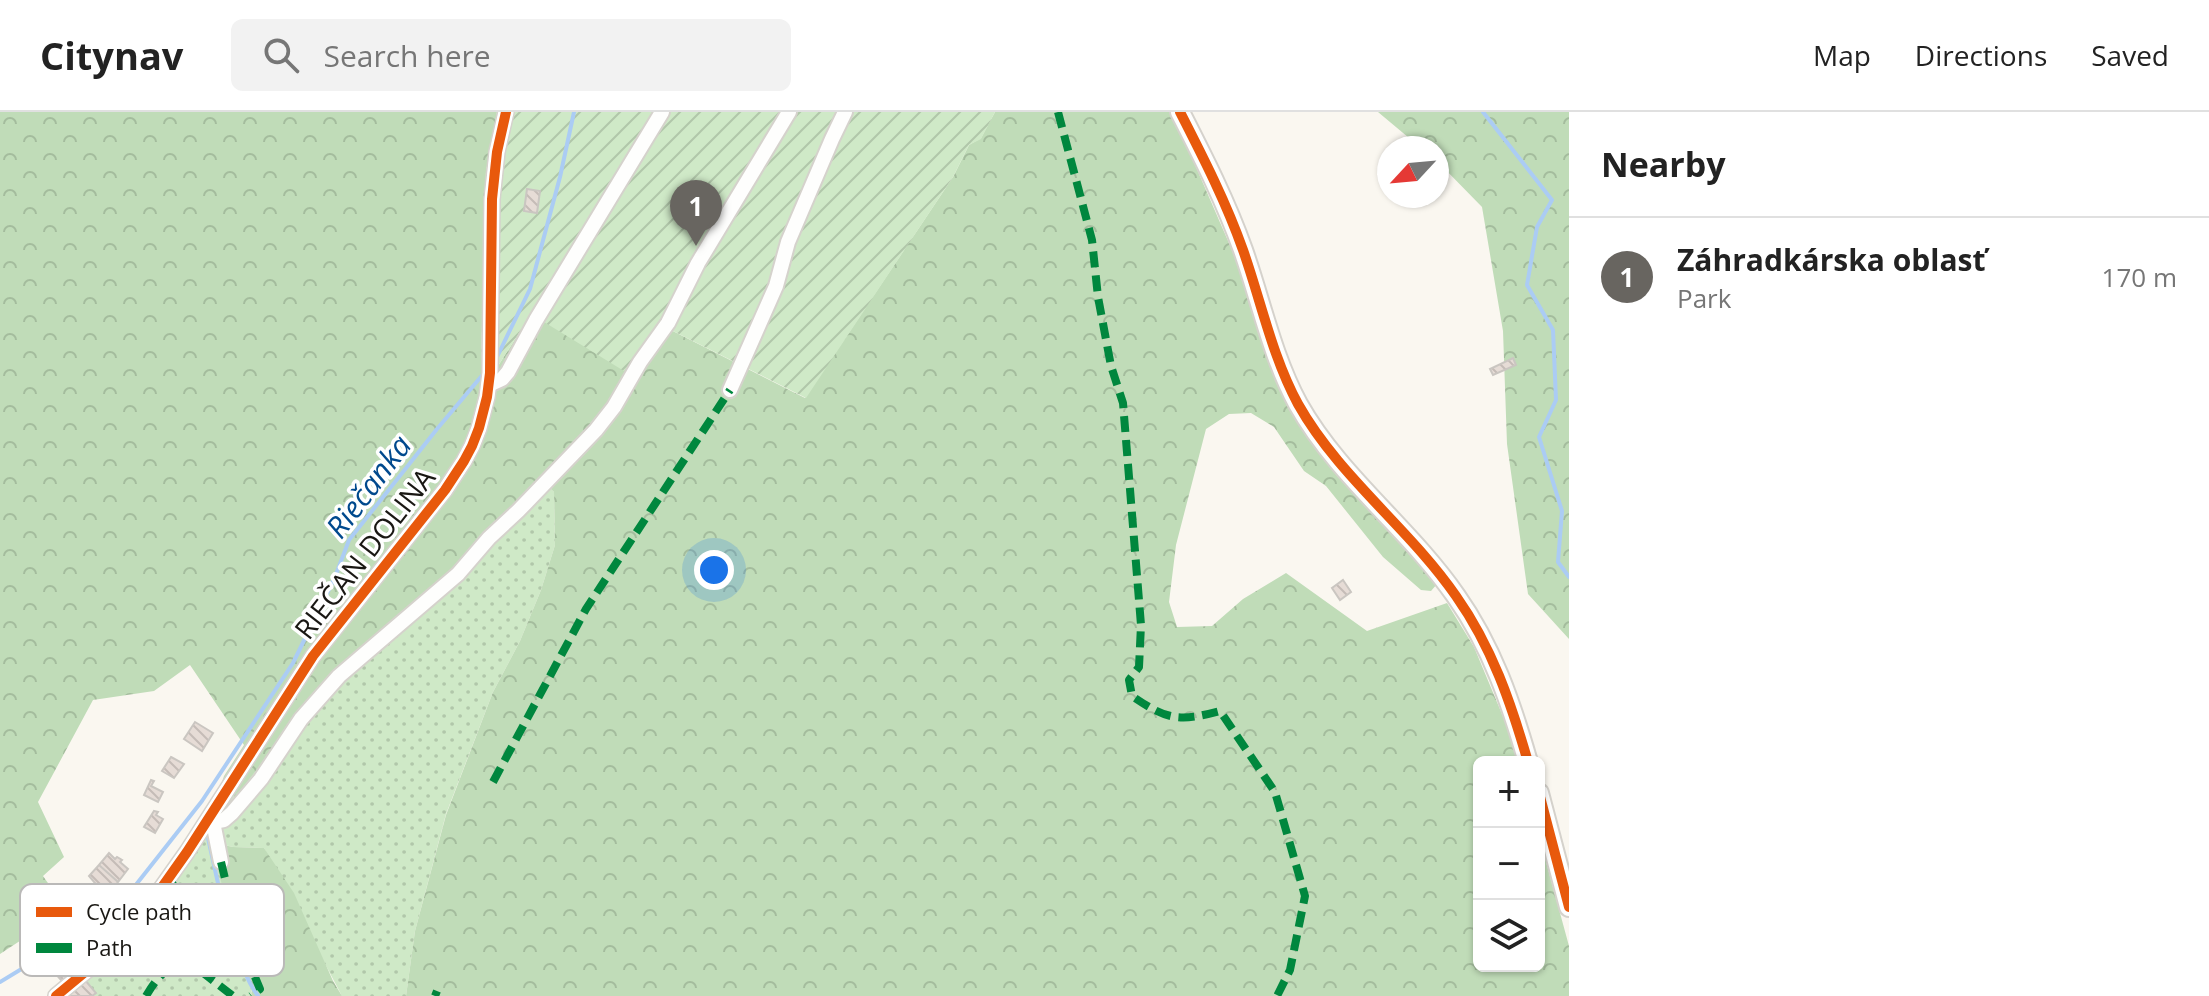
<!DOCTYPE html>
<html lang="en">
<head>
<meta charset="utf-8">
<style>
	body { margin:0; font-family:"Open Sans",sans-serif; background:#f2f2f2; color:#222 }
	.controls { position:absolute; right:24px; bottom:24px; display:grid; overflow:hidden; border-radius:12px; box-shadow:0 2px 6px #0004 }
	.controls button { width:72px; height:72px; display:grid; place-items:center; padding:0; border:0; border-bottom:2px solid #e0e0e0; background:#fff; color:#222; font:40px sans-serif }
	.compass { position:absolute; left:1377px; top:24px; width:72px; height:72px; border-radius:50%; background:#fff; box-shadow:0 2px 6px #0004; rotate:244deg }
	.you { position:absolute; left:714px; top:458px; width:28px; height:28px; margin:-20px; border:6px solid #fff; border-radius:50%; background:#1a73e8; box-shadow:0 0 0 12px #1a73e833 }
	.badge { display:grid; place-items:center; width:52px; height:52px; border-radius:50%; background:#686560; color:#fff; font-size:26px; font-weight:700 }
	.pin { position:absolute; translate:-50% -66px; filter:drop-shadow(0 2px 4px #0008) }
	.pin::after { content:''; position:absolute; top:42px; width:28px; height:24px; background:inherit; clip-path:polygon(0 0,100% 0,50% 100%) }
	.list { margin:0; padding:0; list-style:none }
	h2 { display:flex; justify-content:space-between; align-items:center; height:104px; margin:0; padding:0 32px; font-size:34px }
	h2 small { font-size:26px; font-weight:400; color:#767676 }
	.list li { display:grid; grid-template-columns:52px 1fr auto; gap:24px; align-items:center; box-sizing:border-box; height:120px; padding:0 32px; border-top:2px solid #e0e0e0 }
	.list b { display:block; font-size:30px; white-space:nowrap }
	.list p { margin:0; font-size:26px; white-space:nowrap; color:#767676 }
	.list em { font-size:26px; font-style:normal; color:#767676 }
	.icon { flex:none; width:44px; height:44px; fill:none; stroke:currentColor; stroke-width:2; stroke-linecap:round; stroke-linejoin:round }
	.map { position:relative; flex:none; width:1569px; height:884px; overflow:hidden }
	header { display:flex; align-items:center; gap:48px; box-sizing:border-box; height:112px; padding:0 40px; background:#fff; border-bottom:2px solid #e0e0e0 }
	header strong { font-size:38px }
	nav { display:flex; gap:44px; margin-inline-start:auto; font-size:28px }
	.search { width:560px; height:72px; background:#f2f2f2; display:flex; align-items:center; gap:20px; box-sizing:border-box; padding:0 28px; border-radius:12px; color:#767676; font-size:30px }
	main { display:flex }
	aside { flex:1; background:#fff }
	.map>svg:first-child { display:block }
</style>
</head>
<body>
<header>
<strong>Citynav</strong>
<div class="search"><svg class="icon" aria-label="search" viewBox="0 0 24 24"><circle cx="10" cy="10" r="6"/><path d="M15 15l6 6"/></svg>Search here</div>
<nav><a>Map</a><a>Directions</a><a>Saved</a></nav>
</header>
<main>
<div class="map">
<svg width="1569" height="884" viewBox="0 0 1569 884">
	<defs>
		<pattern id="grass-dots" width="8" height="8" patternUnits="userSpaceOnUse" patternTransform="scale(2)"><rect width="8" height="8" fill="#cfe9c7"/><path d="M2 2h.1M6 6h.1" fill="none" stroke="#b1c7aa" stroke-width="1.8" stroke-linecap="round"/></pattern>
		<pattern id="forest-crowns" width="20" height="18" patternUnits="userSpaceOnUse" patternTransform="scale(2)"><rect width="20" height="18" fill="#c0dcb8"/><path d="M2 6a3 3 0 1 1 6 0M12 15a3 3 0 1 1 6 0" fill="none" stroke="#a4bc9d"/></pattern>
		<pattern id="garden-furrows" width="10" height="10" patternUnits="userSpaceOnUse" patternTransform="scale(2)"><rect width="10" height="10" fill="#cfe9c7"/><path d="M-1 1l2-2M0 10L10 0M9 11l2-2" fill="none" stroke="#b1c7aa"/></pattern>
		<pattern id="building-back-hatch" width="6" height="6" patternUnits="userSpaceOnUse" patternTransform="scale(2)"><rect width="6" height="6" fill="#e6dcd6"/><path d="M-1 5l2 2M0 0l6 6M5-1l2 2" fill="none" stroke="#c5bcb7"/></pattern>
	</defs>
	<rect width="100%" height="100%" fill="#faf7f0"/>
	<path fill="url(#grass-dots)" d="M 539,366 L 554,380 L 555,433 L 541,478 L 520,529 L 493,580 L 446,702 L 415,819 L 406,884 L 342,884 L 264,736 L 233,735 L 211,730 L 252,881 L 251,884 L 49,884 L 132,801 L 211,703 L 313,582 L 342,551 L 403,503 L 446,463 Z"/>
	<path fill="url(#forest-crowns)" d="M 0,0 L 497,0 L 486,59 L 481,252 L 498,254 L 531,202 L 659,212 L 805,286 L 953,65 L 969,33 L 981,26 L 995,0 L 1170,0 L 1183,25 L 1248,175 L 1291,293 L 1328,351 L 1437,472 L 1431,479 L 1421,478 L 1383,445 L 1326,374 L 1304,359 L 1274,315 L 1251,301 L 1229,302 L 1206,317 L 1176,433 L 1169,490 L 1177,515 L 1212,514 L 1243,487 L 1286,461 L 1367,519 L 1447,491 L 1474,535 L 1517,638 L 1520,650 L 1479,650 L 1479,854 L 1539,854 L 1539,724 L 1569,834 L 1569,884 L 406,884 L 415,819 L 446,703 L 493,580 L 520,529 L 541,478 L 555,433 L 554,380 L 539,366 L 446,463 L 403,503 L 342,551 L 313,582 L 242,677 L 211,703 L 224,664 L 244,633 L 190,553 L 154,579 L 93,588 L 38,690 L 64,745 L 43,764 L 67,798 L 0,842 Z
		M 1378,0 L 1569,0 L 1569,527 L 1528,482 L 1507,332 L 1503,219 L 1482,95 L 1437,49 L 1437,36 L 1421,36 Z
		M 210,730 L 233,735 L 264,736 L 294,781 L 333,869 L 342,884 L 251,884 L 252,880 Z"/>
	<path fill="url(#garden-furrows)" d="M 497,0 L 995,0 L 981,27 L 969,33 L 953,65 L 806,286 L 659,212 L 624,259 L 531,202 L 498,254 L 488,257 L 481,252 L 486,59 Z"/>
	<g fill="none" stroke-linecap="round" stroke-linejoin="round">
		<path stroke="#abccf4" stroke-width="4" d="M 1483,0 L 1552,88 L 1537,115 L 1527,173 L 1553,218 L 1556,288 L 1539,325 L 1562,399 L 1558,450 L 1569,465
			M 496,247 L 530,177 L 560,65 L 574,0
			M 208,726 C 218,770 232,848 258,884
			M 0,870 L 33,850 L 93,821 L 131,779 L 202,689 L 293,551 L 335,465 L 349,428 L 437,317 L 485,260"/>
	</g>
	<path fill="url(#building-back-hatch)" stroke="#cac6c1" stroke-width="2" d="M 527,77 L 540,79 L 537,101 L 524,99 Z
		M 1513,246 L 1516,253 L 1493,263 L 1490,257 Z
		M 1343,468 L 1351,480 L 1340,488 L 1332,476 Z
		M 195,610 L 213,621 L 202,639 L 184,627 Z
		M 171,645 L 184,652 L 174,666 L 162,659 Z
		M 151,668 L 154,669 L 151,674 L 163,680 L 158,690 L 144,683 Z
		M 154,699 L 158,700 L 156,703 L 163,707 L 155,721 L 144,715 Z
		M 109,741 L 115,747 L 117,745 L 122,748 L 120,750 L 128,757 L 118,770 L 99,753 Z
		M 99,753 L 118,770 L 108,783 L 100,775 L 98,777 L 93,773 L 95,771 L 89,764 Z
		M 68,836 L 82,853 L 62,869 L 48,853 Z
		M 85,868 L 96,881 L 92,884 L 65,884 Z"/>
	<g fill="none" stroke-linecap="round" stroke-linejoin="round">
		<defs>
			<path id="minor" d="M 489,273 L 502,267 L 508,260 L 536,208 L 662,0
				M 730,278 L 776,174 L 788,130 L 832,27 L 845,0
				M 209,707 L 213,710 L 221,750
				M 213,710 L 224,708 L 232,701 L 261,667 L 301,607 L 339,564 L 458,462 L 489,426 L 518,399 L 596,318 L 614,295 L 640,250 L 668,211 L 698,151 L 789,0
				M 56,884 L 108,841 L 136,812 L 187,740 L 313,544 L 445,378 L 464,349 L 472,334 L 479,316 L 487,285 L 490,261 L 492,87 L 497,40 L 506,0"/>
			<path id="major" d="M 1180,0 C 1203,45 1226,90 1243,138 C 1261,189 1272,244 1298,292 C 1339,365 1409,416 1456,484 C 1492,535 1511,591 1528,650
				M 1539,681 L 1569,795"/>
		</defs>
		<use href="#minor" stroke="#d5d2cc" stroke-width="18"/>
		<use href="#major" stroke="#d5d2cc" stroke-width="22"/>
		<use href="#minor" stroke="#fefefd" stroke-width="14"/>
		<use href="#major" stroke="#fefefd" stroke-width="18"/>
		<path stroke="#00873e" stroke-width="8" stroke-dasharray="16 8" stroke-linecap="butt" d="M 1058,0 L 1092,128 L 1098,185 L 1111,254 L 1123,291 L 1141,513 L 1139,555 L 1129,568 L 1132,584 C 1167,608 1179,610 1220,599 L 1275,680 L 1305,784 L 1290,858 L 1277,884
			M 493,670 L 586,497 L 730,278
			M 221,750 L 240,829 L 260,877 L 251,884
			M 169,767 L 177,778 L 173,809
			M 146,884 C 156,867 168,851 189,850 L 233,884
			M 435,884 L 437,879"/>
		<defs>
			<path id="cycleway" d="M 1180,0 C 1203,45 1226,90 1243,138 C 1261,189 1272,244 1298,292 C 1339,365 1409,416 1456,484 C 1492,535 1511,591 1528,650
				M 1539,681 L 1569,795
				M 56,884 L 108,841 L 136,812 L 187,740 L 313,544 L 445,378 L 464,349 L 472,334 L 479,316 L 487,285 L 490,261 L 492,87 L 497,40 L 506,0"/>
		</defs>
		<use href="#cycleway" stroke="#fff" stroke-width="15"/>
		<use href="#cycleway" stroke="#e8590c" stroke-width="10"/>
	</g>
	<g text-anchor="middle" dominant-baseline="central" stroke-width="7" stroke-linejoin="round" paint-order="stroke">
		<g font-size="28" fill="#191713" stroke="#fff">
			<text transform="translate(364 441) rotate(-52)">RIEČAN DOLINA</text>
		</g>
		<g font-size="30" font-style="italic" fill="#00498d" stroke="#fff">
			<text transform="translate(368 374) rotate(-53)">Riečanka</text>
		</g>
	</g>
	<rect x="20" y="772" width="264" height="92" rx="12" fill="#fff" stroke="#bab9b8" stroke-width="2"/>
	<rect x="36" y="795" width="36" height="10" fill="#e8590c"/>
	<rect x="36" y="831" width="36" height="10" fill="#00873e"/>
	<g font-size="22" fill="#191713">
		<text x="86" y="808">Cycle path</text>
		<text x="86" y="844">Path</text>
	</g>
</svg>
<div class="controls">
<button>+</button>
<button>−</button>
<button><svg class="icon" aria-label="layers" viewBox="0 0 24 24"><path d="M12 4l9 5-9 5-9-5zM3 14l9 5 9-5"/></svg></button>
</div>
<svg class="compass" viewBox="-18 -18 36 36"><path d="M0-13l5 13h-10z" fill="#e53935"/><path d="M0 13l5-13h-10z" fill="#767676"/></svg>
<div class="you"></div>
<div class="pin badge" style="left:696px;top:134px">1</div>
</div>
<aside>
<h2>Nearby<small></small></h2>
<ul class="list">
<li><span class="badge">1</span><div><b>Záhradkárska oblasť</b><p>Park</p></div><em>170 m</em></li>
</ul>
</aside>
</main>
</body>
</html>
